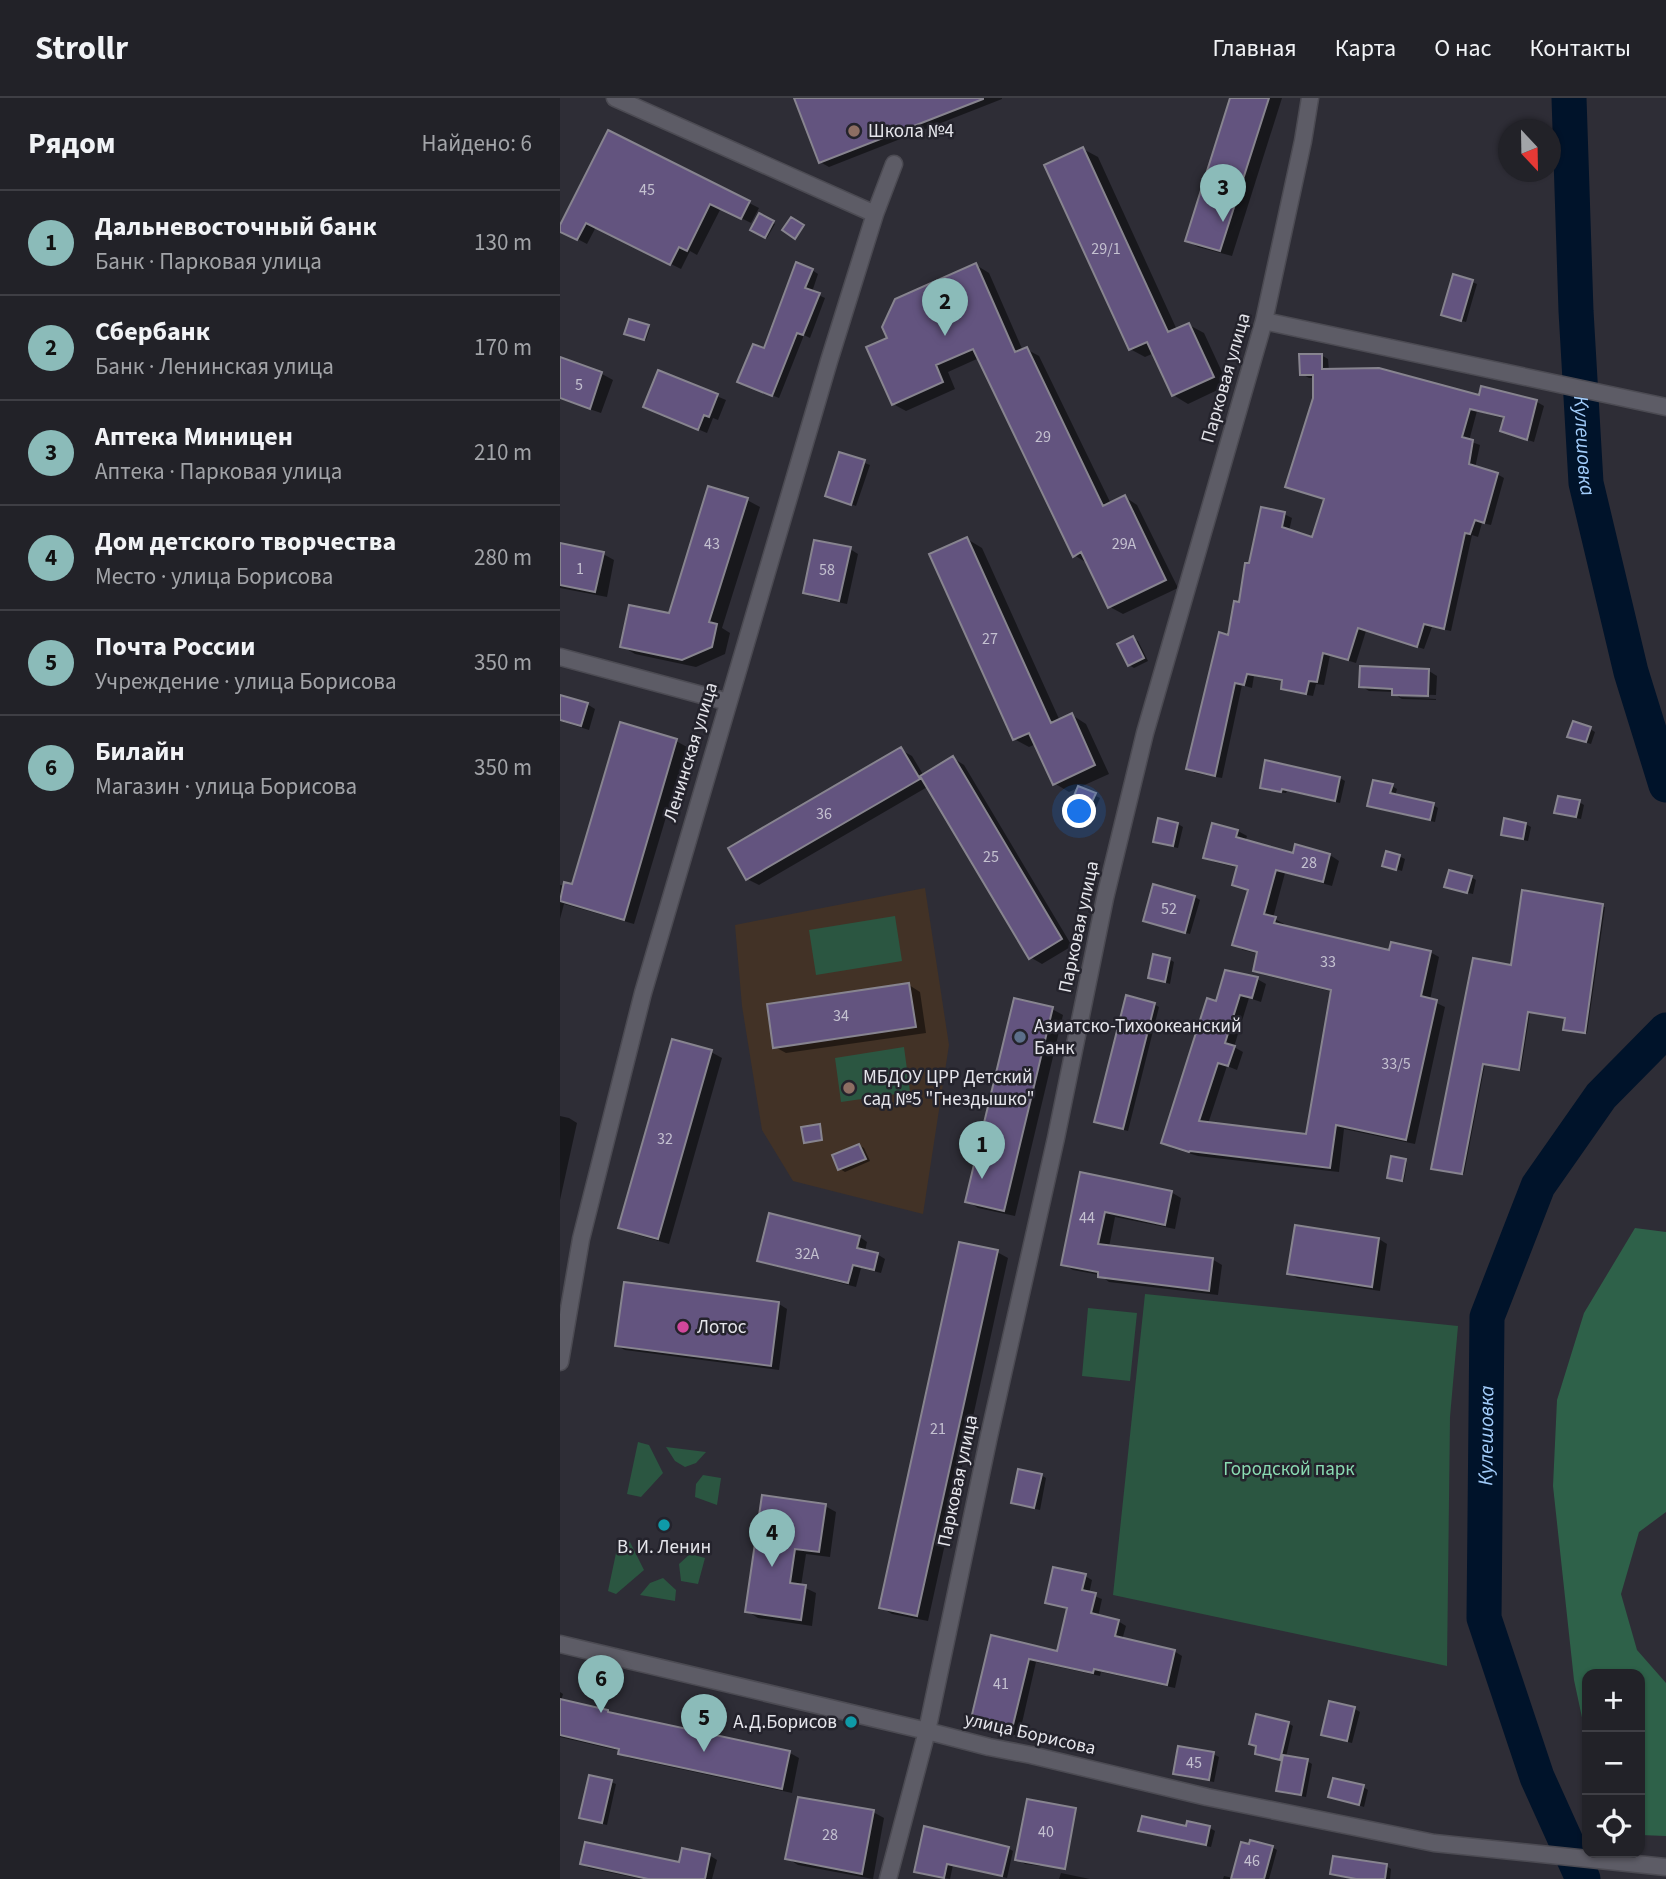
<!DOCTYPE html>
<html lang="ru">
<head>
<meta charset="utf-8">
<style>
	body { margin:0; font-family:"Source Sans 3",sans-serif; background:#2a2a30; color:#f1f3f6 }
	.controls { position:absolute; right:21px; bottom:21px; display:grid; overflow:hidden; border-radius:14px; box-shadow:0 2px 5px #0004 }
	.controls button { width:63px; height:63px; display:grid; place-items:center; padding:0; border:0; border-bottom:2px solid #3f3f45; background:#222228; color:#f1f3f6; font:35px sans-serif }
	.compass { position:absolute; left:938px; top:21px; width:63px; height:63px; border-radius:50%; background:#222228; box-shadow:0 2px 5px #0004; rotate:158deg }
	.you { position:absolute; left:520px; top:714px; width:24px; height:24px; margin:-18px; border:5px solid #fff; border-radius:50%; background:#1a73e8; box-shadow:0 0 0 10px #1a73e833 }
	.badge { display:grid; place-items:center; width:46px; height:46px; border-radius:50%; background:#8bbbb9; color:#111; font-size:23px; font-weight:700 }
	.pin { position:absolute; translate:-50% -58px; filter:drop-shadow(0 2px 4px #0008) }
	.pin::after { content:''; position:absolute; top:37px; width:24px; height:21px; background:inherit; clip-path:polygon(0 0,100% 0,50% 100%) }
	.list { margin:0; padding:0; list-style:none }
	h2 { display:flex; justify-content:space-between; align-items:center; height:91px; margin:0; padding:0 28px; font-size:30px }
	h2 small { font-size:23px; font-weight:400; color:#a2a4a8 }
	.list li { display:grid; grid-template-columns:46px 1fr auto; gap:21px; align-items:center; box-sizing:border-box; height:105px; padding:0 28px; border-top:2px solid #3f3f45 }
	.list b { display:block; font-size:26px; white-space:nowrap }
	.list p { margin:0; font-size:23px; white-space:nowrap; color:#a2a4a8 }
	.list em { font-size:23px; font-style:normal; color:#a2a4a8 }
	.icon { flex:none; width:38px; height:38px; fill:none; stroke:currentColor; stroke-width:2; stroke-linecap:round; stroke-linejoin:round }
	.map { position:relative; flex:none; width:1106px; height:1781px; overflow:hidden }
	header { display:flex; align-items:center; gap:42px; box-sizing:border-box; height:98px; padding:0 35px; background:#222228; border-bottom:2px solid #3f3f45 }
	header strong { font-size:33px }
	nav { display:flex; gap:38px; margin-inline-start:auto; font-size:24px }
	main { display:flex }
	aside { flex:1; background:#222228 }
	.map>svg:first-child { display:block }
</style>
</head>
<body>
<header>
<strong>Strollr</strong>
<nav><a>Главная</a><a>Карта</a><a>О нас</a><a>Контакты</a></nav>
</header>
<main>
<aside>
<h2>Рядом<small>Найдено: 6</small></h2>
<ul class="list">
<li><span class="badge">1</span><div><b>Дальневосточный банк</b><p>Банк · Парковая улица</p></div><em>130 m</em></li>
<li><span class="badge">2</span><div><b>Сбербанк</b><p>Банк · Ленинская улица</p></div><em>170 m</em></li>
<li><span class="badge">3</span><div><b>Аптека Миницен</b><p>Аптека · Парковая улица</p></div><em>210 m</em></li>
<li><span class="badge">4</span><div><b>Дом детского творчества</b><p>Место · улица Борисова</p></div><em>280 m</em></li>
<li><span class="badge">5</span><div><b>Почта России</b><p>Учреждение · улица Борисова</p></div><em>350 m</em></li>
<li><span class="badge">6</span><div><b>Билайн</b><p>Магазин · улица Борисова</p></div><em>350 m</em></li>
</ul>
</aside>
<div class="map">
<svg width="1106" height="1781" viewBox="0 0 1106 1781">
	<rect width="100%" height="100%" fill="#2e2d36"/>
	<path fill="#423226" d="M 365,790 L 389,947 L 363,1116 L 233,1083 L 202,1032 L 182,908 L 175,827 Z"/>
	<path fill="#2b5641" d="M 335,818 L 342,863 L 256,877 L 249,832 Z
		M 344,949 L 350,994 L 281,1004 L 275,960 Z
		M 585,1196 L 898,1228 L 890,1319 L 887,1568 L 553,1497 Z
		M 528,1210 L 577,1215 L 570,1283 L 522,1278 Z
		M 78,1344 L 89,1347 L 103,1375 L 81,1399 L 67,1396 Z
		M 106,1349 L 146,1354 L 136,1365 L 125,1369 L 115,1363 Z
		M 143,1377 L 161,1380 L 157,1407 L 135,1399 L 136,1386 Z
		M 59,1441 L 70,1444 L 84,1472 L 56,1496 L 48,1493 Z
		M 130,1456 L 145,1460 L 138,1486 L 121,1483 L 119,1466 Z
		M 103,1480 L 116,1492 L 115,1503 L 80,1497 L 90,1485 Z"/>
	<path fill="#2e6149" d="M 1075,1130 L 1106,1134 L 1106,1414 L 1079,1434 L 1061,1496 L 1077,1552 L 1106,1585 L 1106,1738 L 1080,1737 L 1080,1576 L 1027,1576 L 1027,1643 L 1014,1582 L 993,1388 L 997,1302 L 1024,1215 Z"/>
	<path fill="#0007" d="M 236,0 L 442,0 L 442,1 L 269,69 L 260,64 Z
		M 671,0 L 722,0 L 672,158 L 638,149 L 627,143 Z
		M 49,34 L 199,110 L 191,125 L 161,110 L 137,157 L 130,153 L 121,171 L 36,129 L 27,146 L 0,132 Z
		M 523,51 L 538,59 L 617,232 L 629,227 L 644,235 L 668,287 L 628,306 L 613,297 L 594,255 L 585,259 L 570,251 Z
		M 199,118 L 215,126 L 207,140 L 192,132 Z
		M 416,167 L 429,175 L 463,253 L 466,251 L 479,258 L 551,406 L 565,399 L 577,407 L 618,490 L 563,516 L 550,509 L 527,465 L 514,457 L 419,260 L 388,274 L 395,291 L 346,313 L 333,306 L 330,241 Z
		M 252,172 L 258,176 L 252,194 L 265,200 L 250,240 L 244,237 L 219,300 L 186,287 Z
		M 912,184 L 917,186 L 906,224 L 888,219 Z
		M 88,229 L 90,230 L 86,242 L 68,237 Z
		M 761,257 L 768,261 L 769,273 L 920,299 L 922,290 L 977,304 L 984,308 L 974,344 L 949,336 L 945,321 L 917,313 L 909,343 L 920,347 L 915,370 L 937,376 L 944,380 L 931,427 L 922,425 L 918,439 L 912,437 L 891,533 L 872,529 L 864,551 L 806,533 L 796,565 L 770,557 L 764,587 L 756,586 L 753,598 L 730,594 L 722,590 L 724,584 L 694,578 L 692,590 L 682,587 L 662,680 L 635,675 L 628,671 L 680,506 L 690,467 L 724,416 L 732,420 L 729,433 L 753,441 L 766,402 L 734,392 L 727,388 L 755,300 L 755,280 L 749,280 L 742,276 Z
		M 0,262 L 42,276 L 53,282 L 41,315 L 0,301 Z
		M 99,274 L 166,302 L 158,322 L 153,320 L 147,335 L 85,309 Z
		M 280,356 L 310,367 L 296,408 L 267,397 Z
		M 187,402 L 200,409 L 162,530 L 170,535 L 165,556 L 136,569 L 75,556 L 62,548 L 110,517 Z
		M 407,441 L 422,450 L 500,623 L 512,617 L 526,626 L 549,676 L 509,694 L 494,685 L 476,646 L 469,649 L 454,641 Z
		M 0,447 L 43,456 L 54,462 L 47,499 L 0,490 Z
		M 290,451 L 298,456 L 287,506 L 253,499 L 245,494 Z
		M 573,540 L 578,543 L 588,563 L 574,570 L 569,567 Z
		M 869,573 L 877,578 L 876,597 L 840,596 L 840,599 L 876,601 L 876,602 L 842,601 L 834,596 L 834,594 L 809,593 L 801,588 Z
		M 0,599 L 27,606 L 35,611 L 29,632 L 0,623 Z
		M 1030,631 L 1035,634 L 1031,646 L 1015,641 Z
		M 116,643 L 127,649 L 74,826 L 4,806 L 0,821 L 0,787 L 13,788 Z
		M 341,652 L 352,658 L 364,678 L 393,660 L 404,667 L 512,848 L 482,866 L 470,859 L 369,688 L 199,787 L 187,781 Z
		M 780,680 L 785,683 L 780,705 L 727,693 L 726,695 L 707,692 L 702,689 Z
		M 832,688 L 837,691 L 835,698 L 873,707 L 878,710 L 875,724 L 814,710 L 809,707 Z
		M 519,690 L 540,700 L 529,726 L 513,719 Z
		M 1019,704 L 1024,707 L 1021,721 L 1001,717 L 996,714 Z
		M 618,726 L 623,729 L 618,750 L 600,746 L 595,743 Z
		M 966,726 L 971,729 L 968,743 L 948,739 L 943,736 Z
		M 678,733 L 687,738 L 685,744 L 734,757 L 737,749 L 770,757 L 779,763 L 772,788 L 725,775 L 713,820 L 724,826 L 723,828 L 831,854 L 870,854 L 879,859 L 870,902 L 885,909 L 855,1046 L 784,1031 L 779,1074 L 638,1058 L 612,1050 L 603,1044 L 657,905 L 697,881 L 706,886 L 701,904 L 689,900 L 674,949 L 683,954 L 677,972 L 667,968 L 648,1026 L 747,1038 L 773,894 L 704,877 L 695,872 L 699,856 L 683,852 L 674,847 L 689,793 L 674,787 L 679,770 L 654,764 L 645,759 Z
		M 839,758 L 845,761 L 842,773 L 824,767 Z
		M 911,779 L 916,782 L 913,796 L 891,791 Z
		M 594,788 L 635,799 L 640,802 L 630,836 L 590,825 L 585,822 Z
		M 964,794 L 1045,809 L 1027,935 L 1007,932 L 1007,920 L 970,914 L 961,972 L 925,966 L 904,1076 L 875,1071 L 952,869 Z
		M 609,861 L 614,864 L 610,886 L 590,879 Z
		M 349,887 L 360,894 L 366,935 L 226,955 L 215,949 Z
		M 594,906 L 599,909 L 568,1033 L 541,1026 Z
		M 492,911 L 503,917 L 455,1118 L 418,1110 L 407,1103 Z
		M 151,954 L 162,960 L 109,1146 L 71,1135 L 60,1129 Z
		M 0,1018 L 9,1020 L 17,1025 L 0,1102 Z
		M 299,1047 L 304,1050 L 310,1063 L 285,1074 L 280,1071 Z
		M 845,1063 L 847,1064 L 844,1083 L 831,1081 Z
		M 521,1076 L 611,1094 L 621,1100 L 615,1131 L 555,1119 L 549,1149 L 652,1161 L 662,1167 L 658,1197 L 549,1184 L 540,1177 L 513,1172 L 503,1166 Z
		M 300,1139 L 307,1144 L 305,1153 L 317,1156 L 325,1161 L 321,1175 L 301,1170 L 296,1189 L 207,1166 L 199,1162 Z
		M 819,1141 L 827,1146 L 820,1193 L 737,1180 L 729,1175 Z
		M 437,1154 L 448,1160 L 368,1523 L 332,1516 L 321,1509 Z
		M 219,1206 L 227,1211 L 219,1272 L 65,1252 L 57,1248 Z
		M 481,1377 L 486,1380 L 480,1412 L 458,1407 L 453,1404 Z
		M 265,1408 L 276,1414 L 270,1459 L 246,1456 L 241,1488 L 256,1495 L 252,1528 L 198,1520 L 187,1513 Z
		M 525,1478 L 532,1482 L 529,1496 L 542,1501 L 538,1519 L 558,1523 L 566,1528 L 562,1542 L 614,1553 L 622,1558 L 615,1590 L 541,1574 L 540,1578 L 476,1564 L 459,1638 L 420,1629 L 412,1624 L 433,1540 L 498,1555 L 508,1511 L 494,1508 L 487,1504 Z
		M 0,1594 L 3,1596 L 1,1603 L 52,1616 L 230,1655 L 239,1660 L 232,1695 L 69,1660 L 60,1655 L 60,1653 L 0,1639 Z
		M 771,1605 L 795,1611 L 800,1614 L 792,1645 L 768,1639 L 763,1636 Z
		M 728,1625 L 733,1628 L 726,1659 L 747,1663 L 752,1666 L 746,1699 L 723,1695 L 718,1692 L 724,1663 L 702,1658 L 697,1655 L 698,1649 L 691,1645 Z
		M 653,1656 L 659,1659 L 654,1684 L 620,1678 L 615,1675 Z
		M 51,1684 L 56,1686 L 47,1727 L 27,1722 L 21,1719 Z
		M 803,1689 L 808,1692 L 804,1709 L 770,1698 Z
		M 495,1711 L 480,1768 L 465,1766 L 457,1761 Z
		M 313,1714 L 324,1720 L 313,1781 L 238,1767 L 227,1760 Z
		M 628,1725 L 650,1730 L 655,1733 L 651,1749 L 585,1735 L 580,1732 L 627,1731 Z
		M 712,1749 L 717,1752 L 709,1781 L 663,1781 L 664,1778 L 673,1780 Z
		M 448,1750 L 453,1753 L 447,1780 L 393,1767 L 390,1781 L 361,1776 L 356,1773 Z
		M 149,1757 L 157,1762 L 152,1781 L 81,1781 L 29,1770 L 22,1766 L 121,1766 Z
		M 826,1768 L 831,1771 L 830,1781 L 792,1781 L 777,1778 L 772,1776 Z
		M 501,1775 L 530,1781 L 499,1781 Z"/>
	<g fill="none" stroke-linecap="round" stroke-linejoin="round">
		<g stroke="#00132a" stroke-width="35">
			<path id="s1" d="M 1009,0 L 1016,213 L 1026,385 L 1071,574 L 1106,687"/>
			<path id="s2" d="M 1023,1781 L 977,1679 L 924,1520 L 927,1219 L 978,1088 L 1041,998 L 1106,932"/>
		</g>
	</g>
	<path fill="#63547f" stroke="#87848f" stroke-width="2" d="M 234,0 L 423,0 L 423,1 L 259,65 Z
		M 670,0 L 709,0 L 660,153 L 625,143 Z
		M 48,32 L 190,103 L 181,121 L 150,106 L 127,153 L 119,149 L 110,167 L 26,125 L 17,142 L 0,134 L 0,127 Z
		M 523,49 L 608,234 L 629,225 L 654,279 L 612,298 L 587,244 L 569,252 L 484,67 Z
		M 199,115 L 214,123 L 205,140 L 190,132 Z
		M 231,119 L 244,127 L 235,141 L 222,132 Z
		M 236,164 L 253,171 L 245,190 L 260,195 L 243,237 L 237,235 L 212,298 L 177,284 L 193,246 L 204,250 Z
		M 416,165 L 455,254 L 467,249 L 543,408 L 565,397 L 606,482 L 548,510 L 521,454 L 513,459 L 413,251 L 376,267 L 383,284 L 332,307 L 306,249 L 327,240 L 322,229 L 335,201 Z
		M 893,176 L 913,182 L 901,223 L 881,217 Z
		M 69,221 L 89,227 L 84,242 L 64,236 Z
		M 739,256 L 762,256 L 762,271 L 819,270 L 919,297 L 921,288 L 977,302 L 967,342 L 940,333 L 944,319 L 910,311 L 902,339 L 913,342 L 909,366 L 938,375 L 924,425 L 915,422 L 910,436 L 905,435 L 884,531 L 864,526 L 857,549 L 798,530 L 788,562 L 763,555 L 757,584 L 749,583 L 746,596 L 721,591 L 722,582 L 687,576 L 684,587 L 675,585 L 655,678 L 626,671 L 659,534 L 668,537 L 674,503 L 679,504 L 685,465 L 689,465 L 701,409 L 725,414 L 722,429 L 752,439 L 764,401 L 725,389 L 753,300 L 753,277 L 740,277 Z
		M 0,259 L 42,274 L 30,311 L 0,300 Z
		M 98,272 L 158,296 L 149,319 L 144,317 L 138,332 L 83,309 Z
		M 279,354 L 305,362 L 291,407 L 265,398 Z
		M 148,388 L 188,400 L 149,524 L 157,526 L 152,549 L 122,562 L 60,549 L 69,507 L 109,515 Z
		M 407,439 L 491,625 L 512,615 L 535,667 L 493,687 L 469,635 L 453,642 L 369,456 Z
		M 254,442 L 291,449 L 279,503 L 243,495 Z
		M 0,445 L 44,454 L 35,494 L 0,487 Z
		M 573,538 L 584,560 L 568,568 L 557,546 Z
		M 800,568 L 869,571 L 868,598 L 832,597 L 832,591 L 799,589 Z
		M 0,597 L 28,605 L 21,628 L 0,622 Z
		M 1013,623 L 1031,629 L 1026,644 L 1007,639 Z
		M 60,624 L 117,641 L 64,822 L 0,803 L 4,784 L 12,786 Z
		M 341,649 L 360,681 L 186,782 L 168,750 Z
		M 393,658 L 502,841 L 469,861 L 360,678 Z
		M 705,662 L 780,679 L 775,703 L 722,691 L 721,694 L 700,690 Z
		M 813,682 L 833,686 L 830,695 L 874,705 L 870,722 L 807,708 Z
		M 518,688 L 536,695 L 523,724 L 506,717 Z
		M 998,698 L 1020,702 L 1016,719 L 994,715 Z
		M 598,720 L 618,725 L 613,748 L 593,744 Z
		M 944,720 L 966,725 L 963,741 L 941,737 Z
		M 652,725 L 678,732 L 676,739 L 733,755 L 735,746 L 770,756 L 763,784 L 716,772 L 704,816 L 716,819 L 714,825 L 829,852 L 831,844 L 871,853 L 861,898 L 877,902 L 846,1042 L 776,1027 L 770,1070 L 630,1053 L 629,1054 L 601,1045 L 647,900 L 656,903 L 665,872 L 698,879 L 692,900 L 680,897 L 665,945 L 675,948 L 668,968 L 658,965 L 639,1023 L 746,1036 L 771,892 L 693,873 L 697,854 L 672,847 L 688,792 L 672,787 L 677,768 L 643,760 Z
		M 826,753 L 840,757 L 836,772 L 822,768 Z
		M 889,772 L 912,778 L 907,795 L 884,789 Z
		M 593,786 L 635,798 L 625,835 L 583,823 Z
		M 962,792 L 1043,806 L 1025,935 L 1003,932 L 1005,920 L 968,914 L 959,972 L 923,966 L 902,1076 L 871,1071 L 913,860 L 951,867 Z
		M 593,856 L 610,860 L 605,884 L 588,880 Z
		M 349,885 L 356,929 L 213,950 L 207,906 Z
		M 566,897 L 595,905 L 563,1031 L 534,1024 Z
		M 454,900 L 493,909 L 444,1113 L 405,1104 Z
		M 112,941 L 152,952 L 98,1141 L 58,1130 Z
		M 260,1026 L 262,1042 L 244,1045 L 241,1029 Z
		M 299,1046 L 306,1061 L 278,1072 L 272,1057 Z
		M 831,1058 L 846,1061 L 842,1083 L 827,1080 Z
		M 520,1074 L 612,1093 L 605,1127 L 545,1114 L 538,1146 L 653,1160 L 649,1193 L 538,1179 L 538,1174 L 501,1167 Z
		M 209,1115 L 300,1138 L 297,1150 L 318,1155 L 314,1172 L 293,1167 L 288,1185 L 197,1163 Z
		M 735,1127 L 819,1140 L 812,1189 L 727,1176 Z
		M 399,1144 L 438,1152 L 357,1518 L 319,1510 Z
		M 64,1184 L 219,1204 L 211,1268 L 55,1248 Z
		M 458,1371 L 482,1376 L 474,1410 L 451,1405 Z
		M 202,1397 L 266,1406 L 259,1454 L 235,1451 L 230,1485 L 246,1487 L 241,1522 L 185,1514 Z
		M 493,1469 L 526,1476 L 522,1492 L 536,1495 L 531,1515 L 559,1522 L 555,1538 L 615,1552 L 607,1587 L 534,1571 L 533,1575 L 469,1561 L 451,1635 L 410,1625 L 431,1537 L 497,1553 L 507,1510 L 485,1505 Z
		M 0,1601 L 48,1612 L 48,1614 L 230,1653 L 222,1691 L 58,1656 L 59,1651 L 0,1637 Z
		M 769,1603 L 795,1609 L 787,1643 L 761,1637 Z
		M 696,1616 L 729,1624 L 720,1662 L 695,1656 L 696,1648 L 689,1646 Z
		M 618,1648 L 654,1654 L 649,1682 L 613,1676 Z
		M 723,1657 L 748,1661 L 741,1697 L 716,1693 Z
		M 29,1677 L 52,1682 L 42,1725 L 19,1720 Z
		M 773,1680 L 804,1687 L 799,1707 L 768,1699 Z
		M 238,1699 L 314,1712 L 302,1776 L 225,1761 Z
		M 467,1701 L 516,1710 L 505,1771 L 455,1762 Z
		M 582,1718 L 626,1728 L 627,1723 L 650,1728 L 646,1747 L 578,1733 Z
		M 364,1728 L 449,1749 L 442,1778 L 387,1766 L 384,1780 L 354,1774 Z
		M 690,1742 L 713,1748 L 704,1781 L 671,1781 L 681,1744 L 689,1746 Z
		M 25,1744 L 119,1764 L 122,1750 L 150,1756 L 145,1781 L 88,1781 L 20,1766 Z
		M 773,1758 L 827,1766 L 825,1781 L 796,1781 L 770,1776 Z"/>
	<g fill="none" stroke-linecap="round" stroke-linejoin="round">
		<defs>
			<path id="street" d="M 55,0 L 315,116
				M 704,223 L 1106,309
				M 0,559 L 168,604
				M 0,1264 L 21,1141 L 83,895 L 269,263 L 315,116 L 334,66
				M 0,1546 L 367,1633 L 429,1649 L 471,1657 L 647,1699 L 874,1745 L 1106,1769
				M 328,1781 L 367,1633 L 429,1338 L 496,1040 L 545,800 L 585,635 L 704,223 L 743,43 L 750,0"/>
		</defs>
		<use href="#street" stroke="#4c4b53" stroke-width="19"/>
		<use href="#street" stroke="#5d5c66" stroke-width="16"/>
	</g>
	<g fill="#8d6e63" stroke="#24232c" stroke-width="2.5">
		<circle cx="294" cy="33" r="7"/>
		<circle cx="289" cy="990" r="7"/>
	</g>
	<circle fill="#5c6f8a" stroke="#24232c" stroke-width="2.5" cx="460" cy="939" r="7"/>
	<circle fill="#d1479c" stroke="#24232c" stroke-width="2.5" cx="123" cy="1229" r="7"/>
	<g fill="#0f9aa8" stroke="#24232c" stroke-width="2.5">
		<circle cx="104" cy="1427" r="7"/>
		<circle cx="291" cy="1624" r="7"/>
	</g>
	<g text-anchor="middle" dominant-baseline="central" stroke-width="5" stroke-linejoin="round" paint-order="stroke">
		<g font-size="16" fill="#c4c1d0">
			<text x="87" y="92">45</text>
			<text x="546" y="151">29/1</text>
			<text x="19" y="287">5</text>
			<text x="483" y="339">29</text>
			<text x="152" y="446">43</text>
			<text x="564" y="446">29А</text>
			<text x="20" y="471">1</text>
			<text x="267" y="472">58</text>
			<text x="430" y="541">27</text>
			<text x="264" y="716">36</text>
			<text x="431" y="759">25</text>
			<text x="749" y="765">28</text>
			<text x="609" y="811">52</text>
			<text x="768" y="864">33</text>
			<text x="281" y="918">34</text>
			<text x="836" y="966">33/5</text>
			<text x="105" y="1041">32</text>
			<text x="527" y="1120">44</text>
			<text x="247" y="1156">32А</text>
			<text x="378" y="1331">21</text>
			<text x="441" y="1586">41</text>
			<text x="634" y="1665">45</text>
			<text x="486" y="1734">40</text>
			<text x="270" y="1737">28</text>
			<text x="692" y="1763">46</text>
		</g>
		<g font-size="19" fill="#e5e5eb" stroke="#24232c" text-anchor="start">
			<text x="308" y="33">Школа №4</text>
			<text x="474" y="928">Азиатско-Тихоокеанский<tspan x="474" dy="22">Банк</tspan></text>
			<text x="303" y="979">МБДОУ ЦРР Детский<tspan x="303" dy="22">сад №5 "Гнездышко"</tspan></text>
			<text x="137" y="1229">Лотос</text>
			<text x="104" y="1449" text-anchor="middle">В. И. Ленин</text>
			<text x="277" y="1624" text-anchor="end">А.Д.Борисов</text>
		</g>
		<g font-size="19" fill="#e5e5eb" stroke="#24232c">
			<text transform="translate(666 280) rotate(-74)">Парковая улица</text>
			<text transform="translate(131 654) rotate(-73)">Ленинская улица</text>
			<text transform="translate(519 829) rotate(-78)">Парковая улица</text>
			<text transform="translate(398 1383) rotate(-78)">Парковая улица</text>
			<text transform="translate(470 1636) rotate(13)">улица Борисова</text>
		</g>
		<g font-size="19" fill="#8adbb2" stroke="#24232c">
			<text x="729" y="1371">Городской парк</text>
		</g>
		<g font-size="21" font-style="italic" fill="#a1ccfa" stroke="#24232c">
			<text stroke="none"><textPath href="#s1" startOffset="348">Кулешовка</textPath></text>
			<text stroke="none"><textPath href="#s2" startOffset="462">Кулешовка</textPath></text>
		</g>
	</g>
</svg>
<div class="controls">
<button>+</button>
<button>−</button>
<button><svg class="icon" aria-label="locate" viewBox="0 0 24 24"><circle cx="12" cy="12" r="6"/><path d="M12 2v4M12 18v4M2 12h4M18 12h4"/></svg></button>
</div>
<svg class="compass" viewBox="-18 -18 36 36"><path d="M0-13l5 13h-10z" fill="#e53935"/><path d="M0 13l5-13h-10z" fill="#a2a4a8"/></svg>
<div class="you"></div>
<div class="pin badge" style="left:422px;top:1081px">1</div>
<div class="pin badge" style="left:385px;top:238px">2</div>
<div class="pin badge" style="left:663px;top:124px">3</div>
<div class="pin badge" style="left:212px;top:1469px">4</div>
<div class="pin badge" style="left:144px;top:1654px">5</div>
<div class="pin badge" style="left:41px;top:1615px">6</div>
</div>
</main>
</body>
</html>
